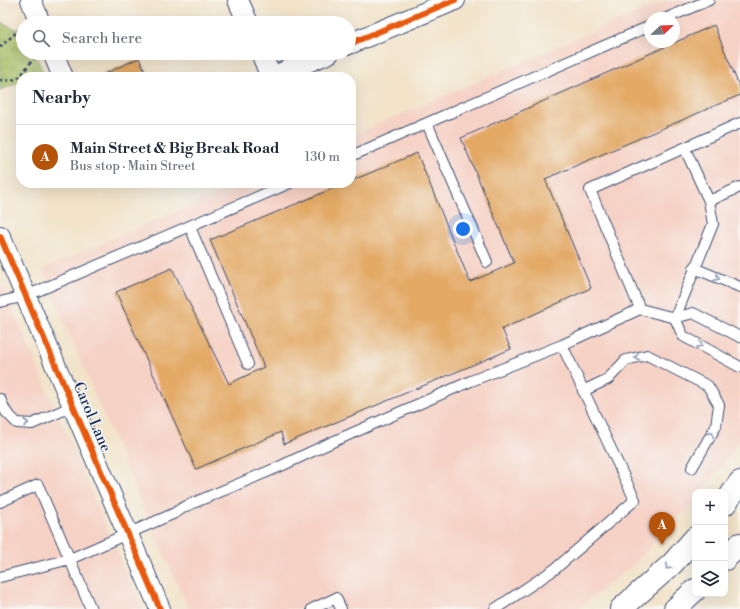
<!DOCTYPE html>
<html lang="en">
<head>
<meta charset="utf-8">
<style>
	body { margin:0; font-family:"Libre Bodoni",serif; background:#f2f2f3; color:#1f2937 }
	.controls { position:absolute; right:12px; bottom:12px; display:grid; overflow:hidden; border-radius:8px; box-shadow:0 4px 16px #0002 }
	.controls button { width:36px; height:36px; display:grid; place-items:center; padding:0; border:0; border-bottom:1px solid #e0e1e3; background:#fff; color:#1f2937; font:20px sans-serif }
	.compass { position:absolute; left:644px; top:12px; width:36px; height:36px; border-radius:50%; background:#fff; box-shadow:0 4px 16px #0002; rotate:67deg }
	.you { position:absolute; left:463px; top:229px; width:14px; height:14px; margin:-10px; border:3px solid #fff; border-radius:50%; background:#1a73e8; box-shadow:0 0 0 6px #1a73e833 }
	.badge { display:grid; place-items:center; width:26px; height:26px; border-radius:50%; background:#b45309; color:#fff; font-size:13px; font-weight:700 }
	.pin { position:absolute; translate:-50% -33px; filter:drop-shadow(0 1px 2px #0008) }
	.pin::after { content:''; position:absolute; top:21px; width:14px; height:12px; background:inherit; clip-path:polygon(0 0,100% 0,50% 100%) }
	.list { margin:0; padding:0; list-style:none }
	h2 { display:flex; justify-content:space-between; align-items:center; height:52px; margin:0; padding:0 16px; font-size:17px }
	h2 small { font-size:13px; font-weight:400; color:#747a83 }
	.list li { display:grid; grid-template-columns:26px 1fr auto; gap:12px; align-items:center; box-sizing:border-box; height:64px; padding:0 16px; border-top:1px solid #e0e1e3 }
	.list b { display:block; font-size:15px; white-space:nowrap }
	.list p { margin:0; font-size:13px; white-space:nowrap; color:#747a83 }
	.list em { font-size:13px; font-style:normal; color:#747a83 }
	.icon { flex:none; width:22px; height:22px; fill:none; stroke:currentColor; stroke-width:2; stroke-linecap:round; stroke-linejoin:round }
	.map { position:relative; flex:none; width:740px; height:609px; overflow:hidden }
	.search { position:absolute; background:#fff; box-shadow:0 4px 16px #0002; left:16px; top:16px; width:340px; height:44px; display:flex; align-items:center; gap:10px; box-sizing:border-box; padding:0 14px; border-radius:22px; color:#747a83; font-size:15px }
	.panel { position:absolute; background:#fff; box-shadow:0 4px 16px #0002; left:16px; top:72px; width:340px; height:116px; border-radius:16px }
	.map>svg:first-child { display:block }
</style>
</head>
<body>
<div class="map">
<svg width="740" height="609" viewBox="0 0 740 609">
	<defs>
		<pattern id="park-crowns" width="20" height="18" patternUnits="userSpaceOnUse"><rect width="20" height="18" fill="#a6bd62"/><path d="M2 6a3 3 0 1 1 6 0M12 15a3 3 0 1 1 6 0" fill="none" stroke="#869a54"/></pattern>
	</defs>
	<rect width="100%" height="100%" fill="#f6f6f2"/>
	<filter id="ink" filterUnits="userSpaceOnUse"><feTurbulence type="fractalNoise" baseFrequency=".025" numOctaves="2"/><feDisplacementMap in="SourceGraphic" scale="8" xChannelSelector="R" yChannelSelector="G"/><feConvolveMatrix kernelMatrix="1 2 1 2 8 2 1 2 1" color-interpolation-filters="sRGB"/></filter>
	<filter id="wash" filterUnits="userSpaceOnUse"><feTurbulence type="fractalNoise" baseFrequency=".012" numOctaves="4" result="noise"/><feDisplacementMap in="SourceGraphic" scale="16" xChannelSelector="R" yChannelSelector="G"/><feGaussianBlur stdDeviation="0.9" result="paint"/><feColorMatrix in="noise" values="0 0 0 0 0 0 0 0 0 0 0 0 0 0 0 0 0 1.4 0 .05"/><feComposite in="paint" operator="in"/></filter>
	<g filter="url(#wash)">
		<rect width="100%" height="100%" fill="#f2e3c9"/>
		<path fill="#f6d1c5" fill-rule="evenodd" d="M 666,0 L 740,0 L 740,439 L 730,455 L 701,492 L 695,492 L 695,500 L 663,535 L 629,568 L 578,609 L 189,609 L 143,508 L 55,300 L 43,269 L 242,183 L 351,183 L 351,136 ZM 650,18 L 674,18 L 674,42 L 650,42 Z
			M 3,286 L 61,422 L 142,609 L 0,609 L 0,287 Z"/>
		<path fill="url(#park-crowns)" stroke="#607660" d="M 0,21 C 7,27 14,29 23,30 L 23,53 L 35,53 L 43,72 L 32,77 L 21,77 L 21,82 L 0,90 Z"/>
		<g id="blocks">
			<path fill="#e3a965" d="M 714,25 L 740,88 L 740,95 L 545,179 L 591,288 L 502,329 L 511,349 L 284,444 L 281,432 L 196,469 L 116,292 L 172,268 L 229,384 L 264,367 L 210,240 L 346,183 L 351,183 L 351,181 L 417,153 L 470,282 L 514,263 L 461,138 Z
				M 139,58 L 148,77 L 97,77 Z"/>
		</g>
	</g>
	<g filter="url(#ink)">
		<use href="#blocks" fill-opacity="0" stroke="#3b4a6e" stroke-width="1"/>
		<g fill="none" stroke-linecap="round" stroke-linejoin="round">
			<defs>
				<path id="lane" d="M 667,18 L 709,0
					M 427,123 L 650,26
					M 685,149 L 709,201 L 740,187
					M 351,156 L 427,123 L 487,262
					M 709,201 L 713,224 L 675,318 L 640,309 L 590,190 L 740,123
					M 190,227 L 248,364
					M 694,268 L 740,287
					M 0,302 L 26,296 L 290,183
					M 740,337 L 693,313 L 675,318 L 683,336 L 740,367
					M 583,391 L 608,379 L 626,360 L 647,355 L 708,386 L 719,405 L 716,426 L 692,468
					M 0,399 L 6,412 L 17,423 L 32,424 L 73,406
					M 0,502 L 38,485 L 91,609
					M 0,577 L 70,559 L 175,513 L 184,507 L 281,466 L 330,443 L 471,381 L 562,345 L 640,309
					M 312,609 L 336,598 L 341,609
					M 495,609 L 555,569 L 635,500 L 562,345"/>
				<path id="street" d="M 31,0 L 40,23
					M 238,0 L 248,23
					M 349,44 L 455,0
					M 53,53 L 63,77
					M 261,53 L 271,77
					M 272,77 L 329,53
					M 0,236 L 160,609"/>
				<path id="primary" d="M 725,504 L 740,482
					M 725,559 L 740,544
					M 621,609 L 672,564 L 695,538
					M 675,609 L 695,590"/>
			</defs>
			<use href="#lane" stroke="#3b4a6e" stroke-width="12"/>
			<use href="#street" stroke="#3b4a6e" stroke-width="22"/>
			<use href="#primary" stroke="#3b4a6e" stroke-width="24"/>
			<path stroke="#3b4a6e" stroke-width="2.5" stroke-dasharray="3 3" stroke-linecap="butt" d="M 0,47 L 19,30
				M 0,80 C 23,83 22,70 35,58"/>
			<use href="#lane" stroke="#fff" stroke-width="10"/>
			<use href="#street" stroke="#fff" stroke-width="20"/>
			<use href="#primary" stroke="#fff" stroke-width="22"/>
			<defs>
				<path id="cycleway" d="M 349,44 L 455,0
					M 0,236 L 160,609"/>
			</defs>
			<use href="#cycleway" stroke="#f6f6f2" stroke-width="8"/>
			<use href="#cycleway" stroke="#e8590c" stroke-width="6"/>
		</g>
		<defs><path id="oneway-chevron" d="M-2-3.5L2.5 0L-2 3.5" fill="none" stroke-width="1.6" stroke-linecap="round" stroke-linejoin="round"/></defs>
		<g stroke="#8d97ae">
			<use href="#oneway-chevron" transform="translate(717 278) rotate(23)"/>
			<use href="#oneway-chevron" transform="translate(700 345) rotate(28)"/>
			<use href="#oneway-chevron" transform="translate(637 357) rotate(168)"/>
			<use href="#oneway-chevron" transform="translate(26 423)"/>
			<use href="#oneway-chevron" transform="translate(711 434) rotate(-61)"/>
			<use href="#oneway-chevron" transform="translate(668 567) rotate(136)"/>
		</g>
	</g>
	<g text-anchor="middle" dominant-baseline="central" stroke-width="3" stroke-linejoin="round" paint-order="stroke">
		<g font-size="15" fill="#1b2f5e" stroke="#f6f6f2">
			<text transform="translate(92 417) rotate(67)">Carol Lane</text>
		</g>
	</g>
</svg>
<div class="controls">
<button>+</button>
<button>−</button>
<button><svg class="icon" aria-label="layers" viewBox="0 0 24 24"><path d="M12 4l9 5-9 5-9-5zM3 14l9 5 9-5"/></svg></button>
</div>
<svg class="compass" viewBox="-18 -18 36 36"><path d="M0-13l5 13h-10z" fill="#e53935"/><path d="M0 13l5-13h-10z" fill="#747a83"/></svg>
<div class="you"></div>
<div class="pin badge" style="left:662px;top:545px">A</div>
<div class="search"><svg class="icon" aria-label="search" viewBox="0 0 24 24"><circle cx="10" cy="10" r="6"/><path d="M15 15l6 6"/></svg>Search here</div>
<section class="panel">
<h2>Nearby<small></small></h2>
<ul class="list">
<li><span class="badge">A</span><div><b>Main Street &amp; Big Break Road</b><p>Bus stop · Main Street</p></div><em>130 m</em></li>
</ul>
</section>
</div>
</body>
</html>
